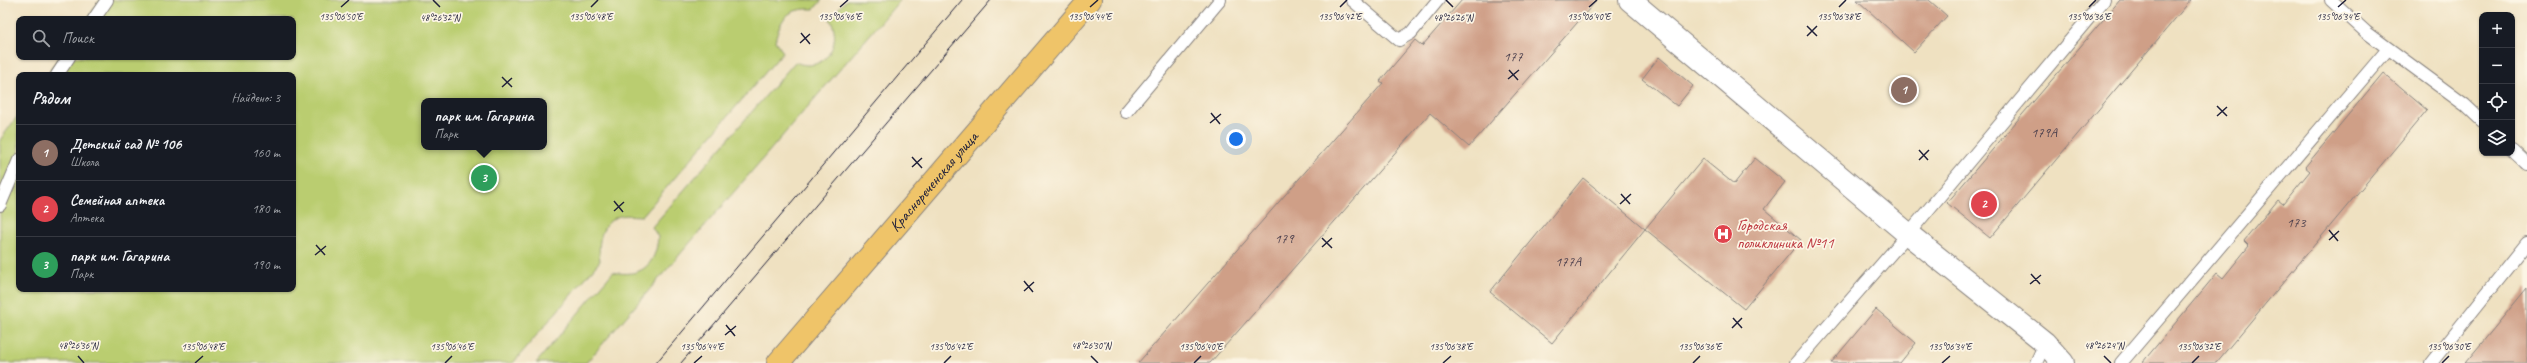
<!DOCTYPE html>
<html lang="ru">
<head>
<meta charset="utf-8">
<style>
	body { margin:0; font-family:Caveat,sans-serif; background:#242831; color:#f1f3f6 }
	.controls { position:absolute; right:12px; top:12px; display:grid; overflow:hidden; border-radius:8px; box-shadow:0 1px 3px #0004 }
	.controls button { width:36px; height:36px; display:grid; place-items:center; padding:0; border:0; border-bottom:1px solid #363941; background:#171b24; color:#f1f3f6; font:20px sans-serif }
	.you { position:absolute; left:1236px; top:139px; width:14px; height:14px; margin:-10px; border:3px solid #fff; border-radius:50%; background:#1a73e8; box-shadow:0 0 0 6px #1a73e833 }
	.badge { display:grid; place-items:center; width:26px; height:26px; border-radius:50%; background:#1a73e8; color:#fff; font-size:13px; font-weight:700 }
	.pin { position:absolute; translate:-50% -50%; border:2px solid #fff; box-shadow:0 1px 4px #0006 }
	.popup { position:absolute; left:421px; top:98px; width:126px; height:52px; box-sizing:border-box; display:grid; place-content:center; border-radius:8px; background:#171b24; filter:drop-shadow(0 1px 3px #0005); font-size:13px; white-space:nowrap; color:#9ea1a6 }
	.popup b { font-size:15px; color:#f1f3f6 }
	.popup::after { content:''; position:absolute; left:50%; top:100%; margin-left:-8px; border:8px solid transparent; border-top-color:#171b24 }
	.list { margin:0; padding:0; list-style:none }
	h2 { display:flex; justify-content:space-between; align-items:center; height:52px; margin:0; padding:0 16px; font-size:17px }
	h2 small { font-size:13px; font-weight:400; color:#9ea1a6 }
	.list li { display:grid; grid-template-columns:26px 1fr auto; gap:12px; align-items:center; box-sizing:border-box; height:56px; padding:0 16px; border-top:1px solid #363941 }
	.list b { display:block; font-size:15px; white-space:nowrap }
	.list p { margin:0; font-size:13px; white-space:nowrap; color:#9ea1a6 }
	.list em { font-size:13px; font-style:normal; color:#9ea1a6 }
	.icon { flex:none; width:22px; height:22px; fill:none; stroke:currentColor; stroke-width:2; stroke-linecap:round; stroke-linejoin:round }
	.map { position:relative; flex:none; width:2527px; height:363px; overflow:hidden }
	.search { position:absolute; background:#171b24; box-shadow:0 1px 3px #0004; left:16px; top:16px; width:280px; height:44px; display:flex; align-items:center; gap:10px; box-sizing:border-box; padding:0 14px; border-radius:8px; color:#9ea1a6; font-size:15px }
	.panel { position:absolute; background:#171b24; box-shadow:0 1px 3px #0004; left:16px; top:72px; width:280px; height:220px; border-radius:8px }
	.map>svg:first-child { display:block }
</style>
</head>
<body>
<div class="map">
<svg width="2527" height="363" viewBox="0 0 2527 363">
	<rect width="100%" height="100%" fill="#fcf5e5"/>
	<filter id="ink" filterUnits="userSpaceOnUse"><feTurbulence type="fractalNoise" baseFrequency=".025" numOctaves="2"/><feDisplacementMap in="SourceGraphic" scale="8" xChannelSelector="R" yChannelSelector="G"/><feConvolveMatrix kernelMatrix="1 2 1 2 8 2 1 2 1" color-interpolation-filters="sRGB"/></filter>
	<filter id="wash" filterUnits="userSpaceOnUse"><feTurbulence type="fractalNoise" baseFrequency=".012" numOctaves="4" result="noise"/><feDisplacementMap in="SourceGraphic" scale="16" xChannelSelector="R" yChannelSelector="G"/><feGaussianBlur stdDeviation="0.9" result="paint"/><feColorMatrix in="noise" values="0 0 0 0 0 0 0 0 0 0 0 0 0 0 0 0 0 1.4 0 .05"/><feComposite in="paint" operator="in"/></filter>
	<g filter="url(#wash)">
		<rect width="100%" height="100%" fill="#efe1c1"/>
		<path fill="#bacd70" stroke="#6e7856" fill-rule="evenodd" d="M 100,0 L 822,0 L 814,9 C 789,8 781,16 775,41 L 783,52 L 642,216 C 635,216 623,214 617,217 C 599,225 598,245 600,261 L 513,363 L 0,363 L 0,140 L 19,114 L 19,289 L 293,289 L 293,75 L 47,75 L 59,57 L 293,57 L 293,19 L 87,19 ZM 424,101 L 544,101 L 544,147 L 424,147 Z
			M 846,0 L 900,0 L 586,363 L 536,363 L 613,272 C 640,278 656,266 658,237 L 652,227 L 795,62 C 824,75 844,43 830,19 Z"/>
		<g id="blocks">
			<path fill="#cf9f87" d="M 1462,0 L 1597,0 L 1469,147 L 1430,113 L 1210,363 L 1138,363 L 1383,83 L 1380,81 L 1415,40 L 1422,46 Z
				M 1857,0 L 1929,0 L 1947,16 L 1914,52 Z
				M 2120,0 L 2191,0 L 1990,238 L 1947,203 Z
				M 1659,57 L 1693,86 L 1677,106 L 1642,79 Z
				M 2383,73 L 2427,110 L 2216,363 L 2142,363 L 2217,273 L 2223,278 L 2249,246 L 2244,241 L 2278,200 L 2283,204 L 2310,171 L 2305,167 Z
				M 1755,158 L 1785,182 L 1764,209 L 1801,240 L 1744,309 L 1645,229 L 1703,159 L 1734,184 Z
				M 1583,178 L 1645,229 L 1552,343 L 1490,292 Z
				M 2527,288 L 2527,363 L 2465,363 L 2481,344 Z
				M 1876,309 L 1916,343 L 1900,363 L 1831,363 Z"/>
		</g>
	</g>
	<g filter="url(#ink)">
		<use href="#blocks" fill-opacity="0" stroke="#88827e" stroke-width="1"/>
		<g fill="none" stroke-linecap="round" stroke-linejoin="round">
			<defs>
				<path id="service" d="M 1352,0 L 1399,40 L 1411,33 L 1438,0
					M 2331,0 L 2366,32 L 2465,105 L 2482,121
					M 94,19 L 107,0
					M 57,75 L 69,57
					M 1126,112 L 1220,0
					M 2512,150 L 2527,164
					M 0,205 L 19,160
					M 1796,363 L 1908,234 L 2104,0
					M 2036,363 L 2045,343
					M 2121,363 L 2388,49
					M 2431,363 L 2527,243"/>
				<path id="minor" d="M 1630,0 L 1908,234 L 2045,343 L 2063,363"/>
				<g id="primary">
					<path id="s1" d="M 778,363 L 1090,0"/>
				</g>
			</defs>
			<use href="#service" stroke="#88827e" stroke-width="14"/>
			<use href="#minor" stroke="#88827e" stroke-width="24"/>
			<use href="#primary" stroke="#88827e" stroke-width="24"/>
			<use href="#service" stroke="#fff" stroke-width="12"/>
			<use href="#minor" stroke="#fff" stroke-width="22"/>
			<use href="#primary" stroke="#efc469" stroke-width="22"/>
			<path stroke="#22223b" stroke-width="1" d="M 656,363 L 962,0
				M 681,363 L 991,0"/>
		</g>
	</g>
	<path fill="none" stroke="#22223b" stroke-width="1.5" d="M 433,0 L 440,7M 1446,0 L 1453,7M 341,7 L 349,0M 591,7 L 598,0M 840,7 L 848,0M 1090,7 L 1098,0M 1340,7 L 1347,0M 1589,7 L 1597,0M 1839,7 L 1846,0M 2089,7 L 2096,0M 2338,7 L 2346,0M 1807,26 L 1817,36M 801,33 L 810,44M 1807,36 L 1817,26M 800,43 L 810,34M 1509,70 L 1518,80M 502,77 L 512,87M 1508,79 L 1519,70M 502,87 L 512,78M 2217,106 L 2227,116M 1211,113 L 1220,124M 2217,116 L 2227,107M 1210,123 L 1221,114M 1919,150 L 1928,160M 912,157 L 922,168M 1919,160 L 1929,150M 912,167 L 922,158M 1621,194 L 1630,204M 614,201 L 623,212M 1620,204 L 1631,194M 614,211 L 624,202M 2329,230 L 2338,241M 1322,238 L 1332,248M 2329,240 L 2339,231M 316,245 L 325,255M 1322,247 L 1332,238M 315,255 L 326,246M 2031,274 L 2040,284M 1024,281 L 1033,292M 2030,284 L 2041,275M 1024,291 L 1034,282M 1733,318 L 1742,328M 726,325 L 735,336M 1732,328 L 1742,318M 725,335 L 736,326M 78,356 L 84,363M 1091,356 L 1098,363M 2104,356 L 2111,363M 195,363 L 203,356M 445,363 L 452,356M 694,363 L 702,356M 944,363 L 951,356M 1194,363 L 1201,356M 1443,363 L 1451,356M 1693,363 L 1700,356M 1942,363 L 1950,356M 2192,363 L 2199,356M 2442,363 L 2449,356"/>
	<defs>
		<symbol id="hospital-disc" viewBox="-11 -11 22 22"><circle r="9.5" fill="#e0444e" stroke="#fcf5e5"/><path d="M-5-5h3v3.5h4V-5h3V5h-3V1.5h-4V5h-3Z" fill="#fff"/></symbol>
	</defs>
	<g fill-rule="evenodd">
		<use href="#hospital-disc" x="1712" y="223" width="22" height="22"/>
	</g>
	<g text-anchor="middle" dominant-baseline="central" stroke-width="3.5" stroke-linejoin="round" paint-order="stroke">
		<g font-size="14" fill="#4d414e">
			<text x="1513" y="56">177</text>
			<text x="2044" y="132">179А</text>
			<text x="2296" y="222">173</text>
			<text x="1284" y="238">179</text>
			<text x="1568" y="261">177А</text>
		</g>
		<g font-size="16" fill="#22223b" stroke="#fcf5e5">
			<text stroke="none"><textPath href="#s1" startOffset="239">Краснореченская улица</textPath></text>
		</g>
		<g font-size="16" fill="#be3a42" stroke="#fcf5e5" text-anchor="start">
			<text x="1737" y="225">Городская<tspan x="1737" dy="18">поликлиника №11</tspan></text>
		</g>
	</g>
	<g font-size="10" text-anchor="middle" fill="#22223b" stroke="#fcf5e5" stroke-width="3.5" stroke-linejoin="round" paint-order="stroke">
		<text x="2338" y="20">135°06'34"E</text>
		<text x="341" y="20">135°06'50"E</text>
		<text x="591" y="20">135°06'48"E</text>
		<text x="1340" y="20">135°06'42"E</text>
		<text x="1589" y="20">135°06'40"E</text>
		<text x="1839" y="20">135°06'38"E</text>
		<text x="2089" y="20">135°06'36"E</text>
		<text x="840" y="20">135°06'46"E</text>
		<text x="1090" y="20">135°06'44"E</text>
		<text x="1453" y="21">48°26'26"N</text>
		<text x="440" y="21">48°26'32"N</text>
		<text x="78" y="349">48°26'36"N</text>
		<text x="1091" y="349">48°26'30"N</text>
		<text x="2104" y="349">48°26'24"N</text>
		<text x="203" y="350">135°06'48"E</text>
		<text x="452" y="350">135°06'46"E</text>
		<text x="702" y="350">135°06'44"E</text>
		<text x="951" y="350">135°06'42"E</text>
		<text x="1201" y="350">135°06'40"E</text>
		<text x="1451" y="350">135°06'38"E</text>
		<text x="1700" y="350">135°06'36"E</text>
		<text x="1950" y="350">135°06'34"E</text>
		<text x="2199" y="350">135°06'32"E</text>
		<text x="2449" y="350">135°06'30"E</text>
	</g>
</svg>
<div class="controls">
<button>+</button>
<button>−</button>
<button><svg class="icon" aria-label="locate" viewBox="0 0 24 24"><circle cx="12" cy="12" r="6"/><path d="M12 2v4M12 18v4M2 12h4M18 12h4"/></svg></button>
<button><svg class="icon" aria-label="layers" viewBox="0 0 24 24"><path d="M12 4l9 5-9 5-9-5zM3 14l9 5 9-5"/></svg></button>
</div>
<div class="you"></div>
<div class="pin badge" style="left:1904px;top:90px;background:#8d6e63">1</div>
<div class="pin badge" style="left:1984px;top:204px;background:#e0444e">2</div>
<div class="pin badge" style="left:484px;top:178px;background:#2e9e5b">3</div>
<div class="popup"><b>парк им. Гагарина</b>Парк</div>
<div class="search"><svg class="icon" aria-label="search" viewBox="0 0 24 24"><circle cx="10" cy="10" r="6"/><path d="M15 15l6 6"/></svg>Поиск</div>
<section class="panel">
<h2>Рядом<small>Найдено: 3</small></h2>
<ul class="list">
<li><span class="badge" style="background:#8d6e63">1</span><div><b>Детский сад № 106</b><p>Школа</p></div><em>160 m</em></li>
<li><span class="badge" style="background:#e0444e">2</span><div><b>Семейная аптека</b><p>Аптека</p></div><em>180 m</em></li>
<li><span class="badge" style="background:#2e9e5b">3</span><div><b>парк им. Гагарина</b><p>Парк</p></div><em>190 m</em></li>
</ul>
</section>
</div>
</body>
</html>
